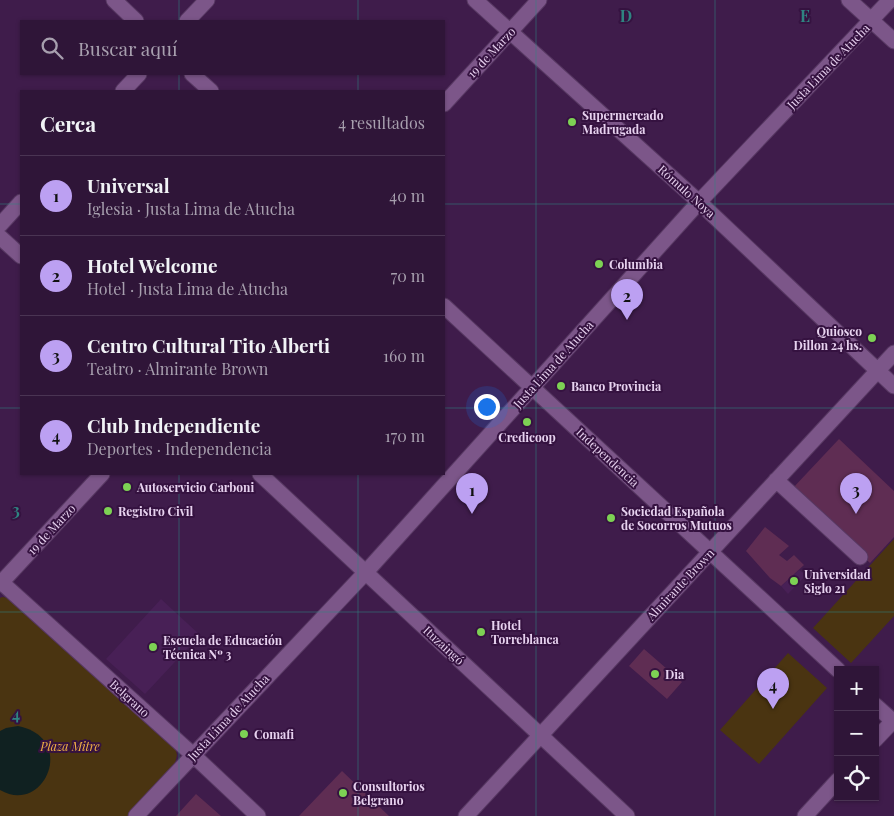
<!DOCTYPE html>
<html lang="es">
<head>
<meta charset="utf-8">
<style>
	body { margin:0; font-family:"Playfair Display",serif; background:#3b2243; color:#f1f3f6 }
	.controls { position:absolute; right:15px; bottom:15px; display:grid; overflow:hidden; border-radius:0px; box-shadow:0 1px 4px #0004 }
	.controls button { width:45px; height:45px; display:grid; place-items:center; padding:0; border:0; border-bottom:1px solid #4a3453; background:#2f1538; color:#f1f3f6; font:25px sans-serif }
	.you { position:absolute; left:486px; top:406px; width:18px; height:18px; margin:-12px; border:4px solid #fff; border-radius:50%; background:#1a73e8; box-shadow:0 0 0 8px #1a73e833 }
	.badge { display:grid; place-items:center; width:32px; height:32px; border-radius:50%; background:#bca0f2; color:#111; font-size:16px; font-weight:700 }
	.pin { position:absolute; translate:-50% -41px; filter:drop-shadow(0 1px 2px #0008) }
	.pin::after { content:''; position:absolute; top:26px; width:18px; height:15px; background:inherit; clip-path:polygon(0 0,100% 0,50% 100%) }
	.list { margin:0; padding:0; list-style:none }
	h2 { display:flex; justify-content:space-between; align-items:center; height:65px; margin:0; padding:0 20px; font-size:21px }
	h2 small { font-size:16px; font-weight:400; color:#a79fae }
	.list li { display:grid; grid-template-columns:32px 1fr auto; gap:15px; align-items:center; box-sizing:border-box; height:80px; padding:0 20px; border-top:1px solid #4a3453 }
	.list b { display:block; font-size:19px; white-space:nowrap }
	.list p { margin:0; font-size:16px; white-space:nowrap; color:#a79fae }
	.list em { font-size:16px; font-style:normal; color:#a79fae }
	.icon { flex:none; width:28px; height:28px; fill:none; stroke:currentColor; stroke-width:2; stroke-linecap:round; stroke-linejoin:round }
	.map { position:relative; flex:none; width:894px; height:816px; overflow:hidden }
	.search { position:absolute; background:#2f1538; box-shadow:0 1px 4px #0004; left:20px; top:20px; width:425px; height:55px; display:flex; align-items:center; gap:12px; box-sizing:border-box; padding:0 18px; border-radius:0px; color:#a79fae; font-size:19px }
	.panel { position:absolute; background:#2f1538; box-shadow:0 1px 4px #0004; left:20px; top:90px; width:425px; height:385px; border-radius:0px }
	.map>svg:first-child { display:block }
</style>
</head>
<body>
<div class="map">
<svg width="894" height="816" viewBox="0 0 894 816">
	<rect width="100%" height="100%" fill="#3f1c4b"/>
	<path fill="#482056" d="M 799,570 L 806,575 L 788,594 L 781,586 Z
		M 161,599 L 200,635 L 145,694 L 106,659 Z"/>
	<path fill="#4a3411" d="M 894,539 L 894,616 L 851,663 L 813,628 Z
		M 2,597 L 10,598 L 175,747 L 177,755 L 175,764 L 128,816 L 0,816 L 0,598 Z
		M 788,653 L 827,688 L 759,764 L 720,730 Z"/>
	<path fill="#102121" d="M 18,726 C 78,738 44,816 0,790 L 0,731 L 6,728 Z"/>
	<path fill="#5f2d53" d="M 839,439 L 894,491 L 894,537 L 870,563 L 792,489 Z
		M 765,527 L 789,546 L 779,555 L 787,561 L 794,555 L 804,565 L 781,586 L 770,578 L 746,551 Z
		M 644,649 L 682,682 L 667,699 L 629,666 Z
		M 342,771 L 389,816 L 299,816 Z
		M 196,794 L 221,816 L 176,816 Z"/>
	<g fill="none" stroke-linecap="round" stroke-linejoin="round">
		<defs>
			<path id="minor" d="M 114,0 L 136,21
				M 475,0 L 699,202 L 894,386
				M 849,0 L 894,41
				M 187,21 L 207,0
				M 192,74 L 211,91
				M 123,91 L 139,74
				M 444,104 L 539,0
				M 0,225 L 21,202
				M 0,237 L 21,256
				M 444,306 L 838,670
				M 260,474 L 627,816
				M 776,480 L 860,557
				M 0,581 L 192,754 L 258,816
				M 0,584 L 102,474
				M 875,705 L 894,722
				M 875,740 L 894,720
				M 136,816 L 366,572 L 699,202 L 890,0
				M 466,816 L 894,353
				M 805,816 L 838,780"/>
		</defs>
		<use href="#minor" stroke="#573862" stroke-width="17"/>
		<use href="#minor" stroke="#7c5689" stroke-width="15"/>
	</g>
	<path fill="none" stroke="#2f8481" stroke-width="1" stroke-opacity="0.55" d="M 179,0 L 179,21M 358,0 L 358,21M 536,0 L 536,816M 715,0 L 715,816M 179,74 L 179,91M 358,74 L 358,91M 0,204 L 21,204M 444,204 L 894,204M 0,408 L 21,408M 444,408 L 894,408M 179,474 L 179,816M 358,474 L 358,816M 0,612 L 894,612"/>
	<g fill="#7dd154" stroke="#351240" stroke-width="2">
		<circle cx="572" cy="122" r="5"/>
		<circle cx="599" cy="264" r="5"/>
		<circle cx="872" cy="338" r="5"/>
		<circle cx="561" cy="386" r="5"/>
		<circle cx="527" cy="422" r="5"/>
		<circle cx="127" cy="487" r="5"/>
		<circle cx="108" cy="511" r="5"/>
		<circle cx="611" cy="518" r="5"/>
		<circle cx="794" cy="581" r="5"/>
		<circle cx="481" cy="632" r="5"/>
		<circle cx="153" cy="647" r="5"/>
		<circle cx="655" cy="674" r="5"/>
		<circle cx="244" cy="734" r="5"/>
		<circle cx="343" cy="793" r="5"/>
	</g>
	<g text-anchor="middle" dominant-baseline="central" stroke-width="4" stroke-linejoin="round" paint-order="stroke">
		<g font-size="12" fill="#e7d2ef" stroke="#351240">
			<text transform="translate(491 52) rotate(-47)">19 de Marzo</text>
			<text transform="translate(828 66) rotate(-46)">Justa Lima de Atucha</text>
			<text transform="translate(687 191) rotate(42)">Rómulo Noya</text>
			<text transform="translate(553 364) rotate(-48)">Justa Lima de Atucha</text>
			<text transform="translate(608 457) rotate(43)">Independencia</text>
			<text transform="translate(51 529) rotate(-47)">19 de Marzo</text>
			<text transform="translate(680 584) rotate(-47)">Almirante Brown</text>
			<text transform="translate(444 645) rotate(43)">Ituzaingó</text>
			<text transform="translate(130 698) rotate(42)">Belgrano</text>
			<text transform="translate(228 717) rotate(-47)">Justa Lima de Atucha</text>
		</g>
		<g font-size="12" font-weight="bold" fill="#e7d2ef" stroke="#351240" text-anchor="start">
			<text x="582" y="115">Supermercado<tspan x="582" dy="14">Madrugada</tspan></text>
			<text x="609" y="264">Columbia</text>
			<text x="862" y="331" text-anchor="end">Quiosco<tspan x="862" dy="14">Dillon 24 hs.</tspan></text>
			<text x="571" y="386">Banco Provincia</text>
			<text x="527" y="437" text-anchor="middle">Credicoop</text>
			<text x="137" y="487">Autoservicio Carboni</text>
			<text x="118" y="511">Registro Civil</text>
			<text x="621" y="511">Sociedad Española<tspan x="621" dy="14">de Socorros Mutuos</tspan></text>
			<text x="804" y="574">Universidad<tspan x="804" dy="14">Siglo 21</tspan></text>
			<text x="491" y="625">Hotel<tspan x="491" dy="14">Torreblanca</tspan></text>
			<text x="163" y="640">Escuela de Educación<tspan x="163" dy="14">Técnica Nº 3</tspan></text>
			<text x="665" y="674">Dia</text>
			<text x="254" y="734">Comafi</text>
			<text x="353" y="786">Consultorios<tspan x="353" dy="14">Belgrano</tspan></text>
		</g>
		<g font-size="12" font-style="italic" fill="#f2b245" stroke="#351240">
			<text x="70" y="746">Plaza Mitre</text>
		</g>
	</g>
	<g font-size="16" text-anchor="middle" font-weight="bold" fill="#2f8481" stroke="#351240" stroke-width="4" stroke-linejoin="round" paint-order="stroke">
		<text x="626" y="22">D</text>
		<text x="805" y="22">E</text>
		<text x="16" y="516">3</text>
		<text x="16" y="720">4</text>
	</g>
</svg>
<div class="controls">
<button>+</button>
<button>−</button>
<button><svg class="icon" aria-label="locate" viewBox="0 0 24 24"><circle cx="12" cy="12" r="6"/><path d="M12 2v4M12 18v4M2 12h4M18 12h4"/></svg></button>
</div>
<div class="you"></div>
<div class="pin badge" style="left:472px;top:514px">1</div>
<div class="pin badge" style="left:627px;top:320px">2</div>
<div class="pin badge" style="left:856px;top:514px">3</div>
<div class="pin badge" style="left:773px;top:709px">4</div>
<div class="search"><svg class="icon" aria-label="search" viewBox="0 0 24 24"><circle cx="10" cy="10" r="6"/><path d="M15 15l6 6"/></svg>Buscar aquí</div>
<section class="panel">
<h2>Cerca<small>4 resultados</small></h2>
<ul class="list">
<li><span class="badge">1</span><div><b>Universal</b><p>Iglesia · Justa Lima de Atucha</p></div><em>40 m</em></li>
<li><span class="badge">2</span><div><b>Hotel Welcome</b><p>Hotel · Justa Lima de Atucha</p></div><em>70 m</em></li>
<li><span class="badge">3</span><div><b>Centro Cultural Tito Alberti</b><p>Teatro · Almirante Brown</p></div><em>160 m</em></li>
<li><span class="badge">4</span><div><b>Club Independiente</b><p>Deportes · Independencia</p></div><em>170 m</em></li>
</ul>
</section>
</div>
</body>
</html>
